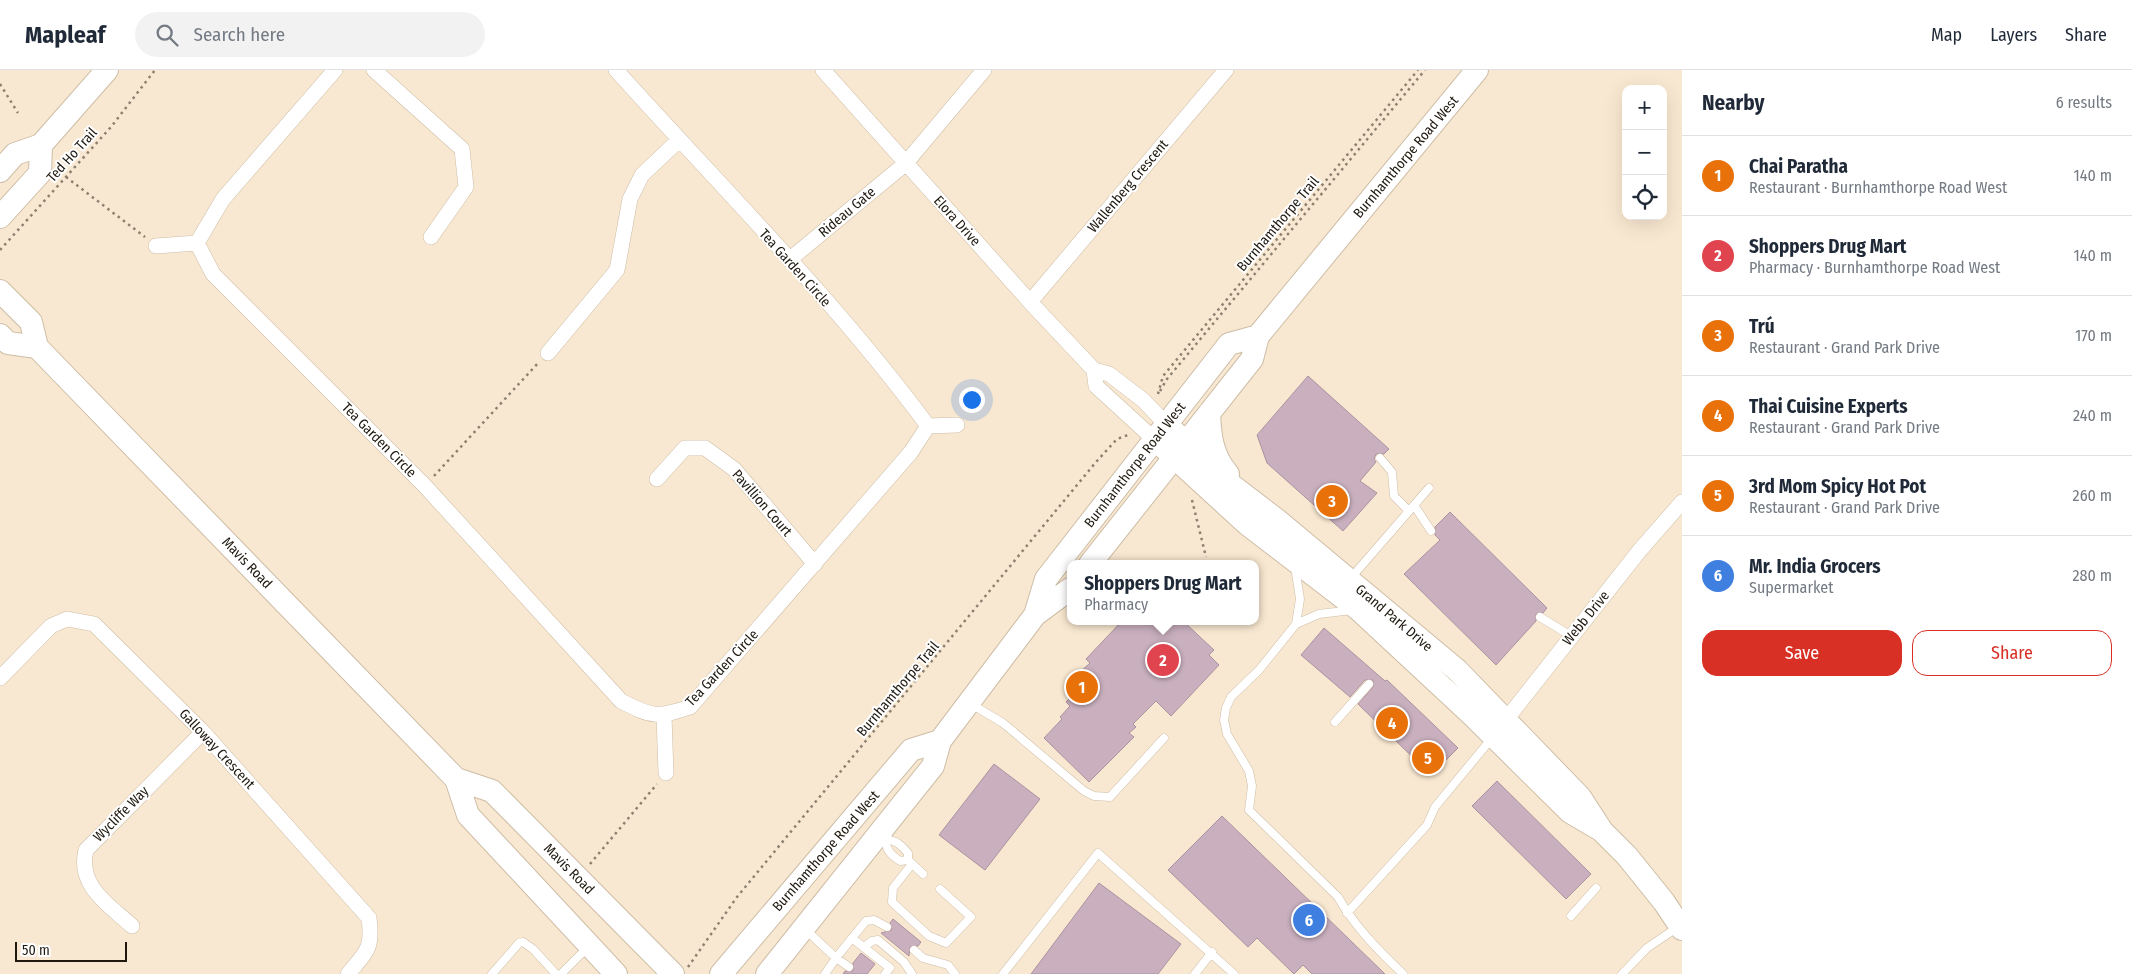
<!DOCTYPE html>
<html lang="en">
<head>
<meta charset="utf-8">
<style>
	body { margin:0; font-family:"Fira Sans Condensed",sans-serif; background:#f2f2f3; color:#1f2937 }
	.controls { position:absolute; right:15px; top:15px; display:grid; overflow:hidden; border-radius:10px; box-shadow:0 5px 20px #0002 }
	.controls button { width:45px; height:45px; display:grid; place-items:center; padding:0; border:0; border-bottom:1px solid #e0e1e3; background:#fff; color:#1f2937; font:25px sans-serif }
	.scale { position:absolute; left:15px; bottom:12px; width:112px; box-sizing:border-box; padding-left:5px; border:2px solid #1e180f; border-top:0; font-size:14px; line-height:18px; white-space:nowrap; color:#1e180f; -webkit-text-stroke:4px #fff; paint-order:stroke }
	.you { position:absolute; left:971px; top:329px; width:18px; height:18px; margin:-12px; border:4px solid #fff; border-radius:50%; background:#1a73e8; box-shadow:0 0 0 8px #1a73e833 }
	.badge { display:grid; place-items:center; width:32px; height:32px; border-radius:50%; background:#d93025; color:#fff; font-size:16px; font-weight:700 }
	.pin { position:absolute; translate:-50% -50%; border:2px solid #fff; box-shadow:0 1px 5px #0006 }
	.popup { position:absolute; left:1067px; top:490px; width:192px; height:65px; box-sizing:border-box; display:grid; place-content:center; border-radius:10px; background:#fff; filter:drop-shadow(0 1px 4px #0005); font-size:16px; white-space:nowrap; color:#747a83 }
	.popup b { font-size:19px; color:#1f2937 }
	.popup::after { content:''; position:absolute; left:50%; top:100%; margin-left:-10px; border:10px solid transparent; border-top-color:#fff }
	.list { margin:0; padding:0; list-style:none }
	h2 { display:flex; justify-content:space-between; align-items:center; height:65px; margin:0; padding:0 20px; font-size:21px }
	h2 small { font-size:16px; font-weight:400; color:#747a83 }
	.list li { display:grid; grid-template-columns:32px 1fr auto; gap:15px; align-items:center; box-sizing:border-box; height:80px; padding:0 20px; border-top:1px solid #e0e1e3 }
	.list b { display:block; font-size:19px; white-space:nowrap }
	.list p { margin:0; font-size:16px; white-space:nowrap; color:#747a83 }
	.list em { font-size:16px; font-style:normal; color:#747a83 }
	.actions { display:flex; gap:10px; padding:15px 20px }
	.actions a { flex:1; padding:11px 0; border:1px solid #d93025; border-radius:15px; text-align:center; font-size:18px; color:#d93025 }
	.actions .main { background:#d93025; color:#fff }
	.icon { flex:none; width:28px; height:28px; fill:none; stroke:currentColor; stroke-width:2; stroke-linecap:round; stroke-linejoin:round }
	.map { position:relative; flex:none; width:1682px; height:904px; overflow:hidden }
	header { display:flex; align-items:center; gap:30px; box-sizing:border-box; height:70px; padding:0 25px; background:#fff; border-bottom:1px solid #e0e1e3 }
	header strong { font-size:24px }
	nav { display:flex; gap:28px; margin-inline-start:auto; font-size:18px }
	.search { width:350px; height:45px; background:#f2f2f3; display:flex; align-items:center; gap:12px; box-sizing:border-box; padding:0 18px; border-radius:28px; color:#747a83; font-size:19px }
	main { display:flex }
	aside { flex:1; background:#fff }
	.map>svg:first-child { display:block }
</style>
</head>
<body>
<header>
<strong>Mapleaf</strong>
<div class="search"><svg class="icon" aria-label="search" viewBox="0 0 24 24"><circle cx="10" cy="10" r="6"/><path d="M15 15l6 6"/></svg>Search here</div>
<nav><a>Map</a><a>Layers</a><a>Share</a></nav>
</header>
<main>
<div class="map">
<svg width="1682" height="904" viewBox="0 0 1682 904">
	<rect width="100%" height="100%" fill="#f9e8d1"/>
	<path fill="#cab0bf" stroke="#ab92a0" d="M 1308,306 L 1389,379 L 1384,384 L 1376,384 L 1374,389 L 1376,392 L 1360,411 L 1377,423 L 1343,461 L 1267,393 L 1257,365 Z
		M 1450,442 L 1547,538 L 1543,543 L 1536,544 L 1536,551 L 1496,595 L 1404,504 L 1440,470 L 1435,465 L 1435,457 Z
		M 1122,551 L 1183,551 L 1214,580 L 1209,585 L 1219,595 L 1171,646 L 1156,631 L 1133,654 L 1136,657 L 1129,663 L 1134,667 L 1089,712 L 1044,668 L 1062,649 L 1060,647 L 1070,636 L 1066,632 L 1076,622 L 1073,619 L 1084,608 L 1079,603 L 1090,593 L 1086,589 Z
		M 1324,558 L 1385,611 L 1387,610 L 1458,678 L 1431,705 L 1358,634 L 1373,617 L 1373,610 L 1365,610 L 1350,627 L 1301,585 Z
		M 994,694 L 1040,729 L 985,800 L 939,765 Z
		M 1497,711 L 1591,804 L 1566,829 L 1472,736 Z
		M 1222,746 L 1385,904 L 1312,904 L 1303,895 L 1294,904 L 1257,868 L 1248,877 L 1168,800 Z
		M 1099,813 L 1181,874 L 1158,904 L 1031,904 Z
		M 893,849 L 921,872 L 918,876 L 910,877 L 909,886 L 881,863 L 892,860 L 890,853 Z
		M 861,883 L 875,894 L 867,904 L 843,904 L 845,901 L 853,901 L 853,893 Z"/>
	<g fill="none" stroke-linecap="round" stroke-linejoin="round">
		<defs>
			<path id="lane" d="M 1380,388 L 1392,402 L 1394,426 L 1409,441
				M 1414,435 L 1431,461
				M 1295,497 L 1300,529 L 1296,554
				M 1350,509 L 1429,418
				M 1352,540 L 1319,544 L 1296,554 L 1259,600 L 1231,627 L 1226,638 L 1224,650 L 1227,664 L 1249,701 L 1252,716 L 1249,740 L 1338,827 C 1355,857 1378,880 1403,904
				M 1540,547 L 1571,566
				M 971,634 L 1003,653 L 1084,721 L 1094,726 L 1110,727 L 1164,668
				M 1335,652 L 1369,614
				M 881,766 C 886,770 888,769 893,771 C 899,772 904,779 908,783 L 908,790 L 923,804
				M 885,770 C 887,781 891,785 900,791 L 908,790
				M 912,794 L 893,818 L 892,832 L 929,866 L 946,873 L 971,847 L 940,819
				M 1347,843 L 1427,755 L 1435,737 L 1492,668
				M 1571,846 L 1596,818
				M 805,859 L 836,888 L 825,904
				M 852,868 L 866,851 L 874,850 L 887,857
				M 864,877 L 872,871 L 878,870 L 904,892 L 912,904
				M 914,880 L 923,888 L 948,895 L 955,904
				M 849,897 L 836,888 L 852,868 L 890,898 L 885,904
				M 492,904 L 519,873 L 523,872 L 533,879 L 556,904
				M 561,904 L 588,877
				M 1003,904 L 1098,783 L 1234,904
				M 1195,904 L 1212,882
				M 1622,904 L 1647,878 L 1678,857"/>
			<path id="street" d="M 335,0 L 223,129 L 197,173 L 213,204 L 425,416 L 621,631 C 652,647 657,648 690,637 L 911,382 L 928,356
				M 374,0 L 462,79 L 466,117 L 431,167
				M 616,0 C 721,117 834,229 928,356
				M 823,0 L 1030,232 L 1094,300 L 1109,304 L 1143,330 L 1167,355
				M 156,176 L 197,173
				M 789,190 L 905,94 L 984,0
				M 1030,232 L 1226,0
				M 548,283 L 617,200 L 630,129 L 642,105 L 679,70
				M 1094,300 L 1096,316 L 1155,370
				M 928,356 L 957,355
				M 657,409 L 685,378 L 705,378 L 734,399 L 815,494
				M 0,608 L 51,556 L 67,549 L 94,554 L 203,662 L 369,848 C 373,879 367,881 348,904
				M 664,646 L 666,703
				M 1501,656 L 1640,480 L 1682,432
				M 132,856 C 109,835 77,816 86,780 L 203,662"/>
			<path id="secondary" d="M 0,101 L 15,84 L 41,75 L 107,0
				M 0,147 L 40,103 L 41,75
				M 0,221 L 31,252 L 37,277 L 456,709 L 492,721 L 673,904
				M 0,265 L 8,273 L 37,277
				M 1209,343 C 1210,366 1212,386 1228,404
				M 1167,355 L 1226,411 L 1277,450 L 1457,600 L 1580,727 L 1602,761 L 1627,786 L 1664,832 L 1682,859
				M 1163,377 L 1247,454 L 1358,539 L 1471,644 L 1570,742 L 1599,759
				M 1090,494 L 1252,289 L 1258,266 L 1477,0
				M 1035,545 L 1070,519
				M 456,709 L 468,745 L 616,904
				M 721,904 L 911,680 L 940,671
				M 767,904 L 933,696 L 940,671 L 1035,545 L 1046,509 L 1229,274 L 1258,266"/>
		</defs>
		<use href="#lane" stroke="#cebda6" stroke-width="9"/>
		<use href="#street" stroke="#cebda6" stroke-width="16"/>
		<use href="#secondary" stroke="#cebda6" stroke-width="24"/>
		<path stroke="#8c8070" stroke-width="2.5" stroke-dasharray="2.5 4" stroke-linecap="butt" d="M 0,14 L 18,43
			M 66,107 L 145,167
			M 0,180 L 111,57 L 155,0
			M 1160,321 L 1167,309 L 1425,0
			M 1158,324 L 1163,306 L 1418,0
			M 434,406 L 539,292
			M 1192,430 L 1206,487
			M 590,794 L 657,714
			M 688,897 L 737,827 L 1096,392 L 1117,369 L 1128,365"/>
		<use href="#lane" stroke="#fff" stroke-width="8"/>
		<use href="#street" stroke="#fff" stroke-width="15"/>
		<use href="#secondary" stroke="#fff" stroke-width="22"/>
	</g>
	<g text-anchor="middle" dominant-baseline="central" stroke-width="4" stroke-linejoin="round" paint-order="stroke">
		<g font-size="14" fill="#1e180f" stroke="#fff">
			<text transform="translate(72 85) rotate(-48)">Ted Ho Trail</text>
			<text transform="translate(1406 87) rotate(-50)">Burnhamthorpe Road West</text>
			<text transform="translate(1128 116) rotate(-50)">Wallenberg Crescent</text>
			<text transform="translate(847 142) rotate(-40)">Rideau Gate</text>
			<text transform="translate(957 151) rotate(48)">Elora Drive</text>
			<text transform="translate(1278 154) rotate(-50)">Burnhamthorpe Trail</text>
			<text transform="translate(795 198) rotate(48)">Tea Garden Circle</text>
			<text transform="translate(379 370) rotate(45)">Tea Garden Circle</text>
			<text transform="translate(1135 395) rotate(-52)">Burnhamthorpe Road West</text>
			<text transform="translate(762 433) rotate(49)">Pavillion Court</text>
			<text transform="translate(247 493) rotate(46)">Mavis Road</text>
			<text transform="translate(1394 548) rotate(40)">Grand Park Drive</text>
			<text transform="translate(1586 548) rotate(-51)">Webb Drive</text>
			<text transform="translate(722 598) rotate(-47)">Tea Garden Circle</text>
			<text transform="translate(898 619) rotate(-50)">Burnhamthorpe Trail</text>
			<text transform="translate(217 679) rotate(47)">Galloway Crescent</text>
			<text transform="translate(121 744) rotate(-45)">Wycliffe Way</text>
			<text transform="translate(826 781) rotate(-49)">Burnhamthorpe Road West</text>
			<text transform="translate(569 799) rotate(45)">Mavis Road</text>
		</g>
	</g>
</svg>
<div class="controls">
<button>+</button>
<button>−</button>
<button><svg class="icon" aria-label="locate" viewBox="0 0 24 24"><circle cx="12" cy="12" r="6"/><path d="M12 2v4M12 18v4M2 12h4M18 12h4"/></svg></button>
</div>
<div class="scale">50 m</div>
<div class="you"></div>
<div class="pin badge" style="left:1082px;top:617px;background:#e8710a">1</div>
<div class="pin badge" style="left:1163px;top:590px;background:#e0444e">2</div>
<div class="popup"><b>Shoppers Drug Mart</b>Pharmacy</div>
<div class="pin badge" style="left:1332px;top:431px;background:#e8710a">3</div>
<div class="pin badge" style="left:1392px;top:653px;background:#e8710a">4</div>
<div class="pin badge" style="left:1428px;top:688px;background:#e8710a">5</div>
<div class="pin badge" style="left:1309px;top:850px;background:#3f7fe0">6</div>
</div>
<aside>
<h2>Nearby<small>6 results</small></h2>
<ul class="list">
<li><span class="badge" style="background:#e8710a">1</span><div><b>Chai Paratha</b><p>Restaurant · Burnhamthorpe Road West</p></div><em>140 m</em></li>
<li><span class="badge" style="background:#e0444e">2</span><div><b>Shoppers Drug Mart</b><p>Pharmacy · Burnhamthorpe Road West</p></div><em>140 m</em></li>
<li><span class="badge" style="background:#e8710a">3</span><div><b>Trú</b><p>Restaurant · Grand Park Drive</p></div><em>170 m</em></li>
<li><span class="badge" style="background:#e8710a">4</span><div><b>Thai Cuisine Experts</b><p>Restaurant · Grand Park Drive</p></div><em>240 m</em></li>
<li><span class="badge" style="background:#e8710a">5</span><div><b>3rd Mom Spicy Hot Pot</b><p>Restaurant · Grand Park Drive</p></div><em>260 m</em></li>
<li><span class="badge" style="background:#3f7fe0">6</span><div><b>Mr. India Grocers</b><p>Supermarket</p></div><em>280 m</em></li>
</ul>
<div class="actions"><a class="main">Save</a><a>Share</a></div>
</aside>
</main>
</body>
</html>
